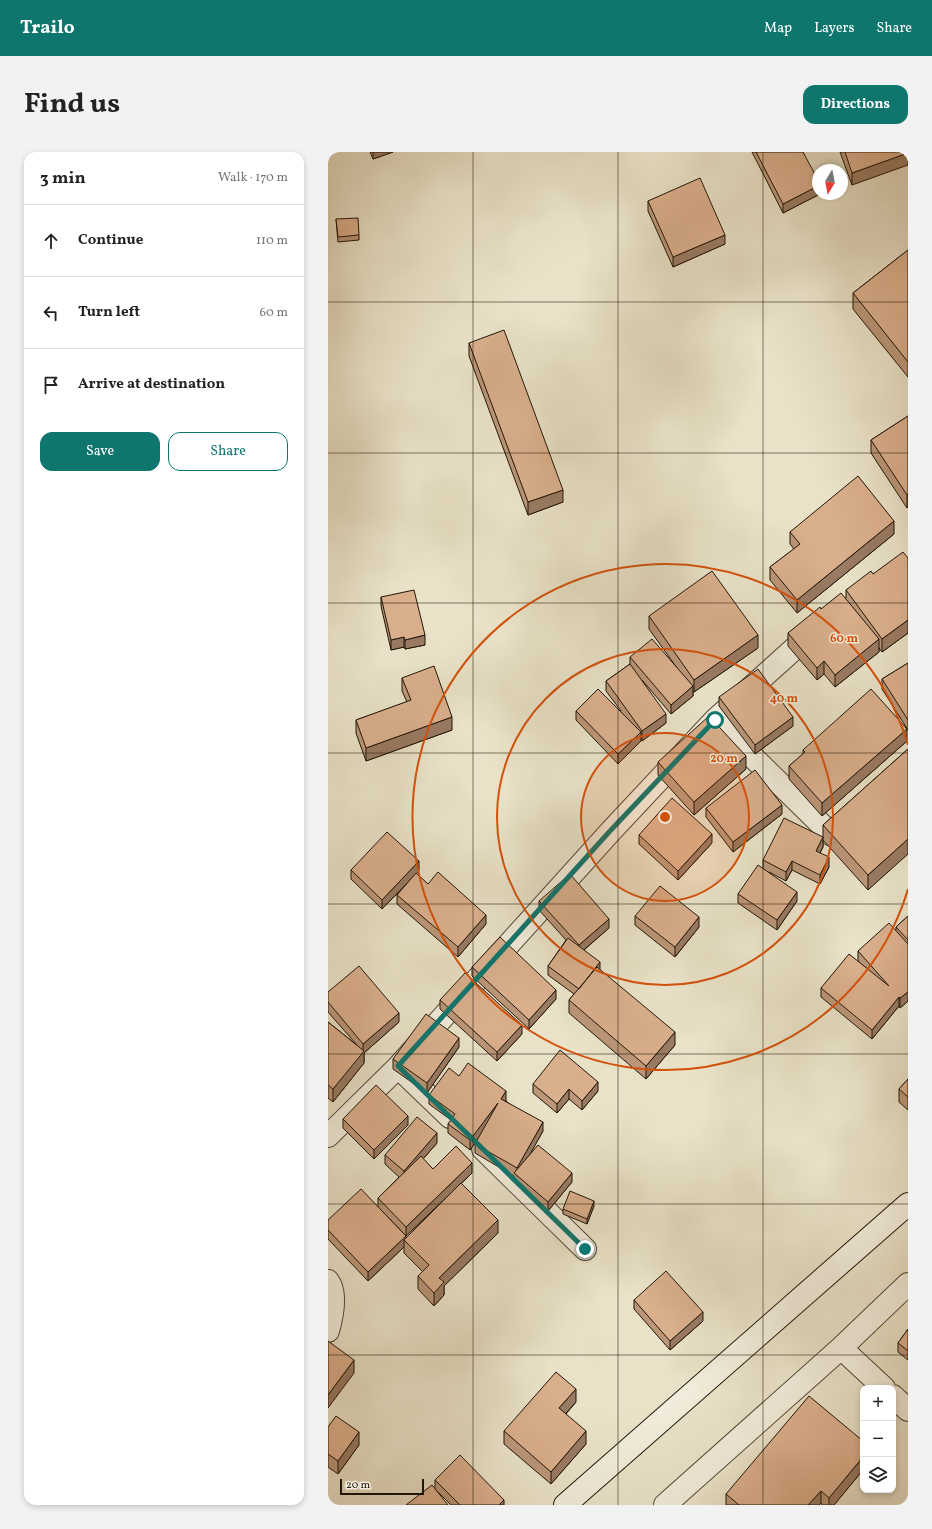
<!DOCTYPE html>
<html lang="en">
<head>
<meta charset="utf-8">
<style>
	body { margin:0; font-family:Vollkorn,serif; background:#f2f2f2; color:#222 }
	.controls { position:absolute; right:12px; bottom:12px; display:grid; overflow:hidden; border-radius:8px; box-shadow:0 2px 6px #0003 }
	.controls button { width:36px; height:36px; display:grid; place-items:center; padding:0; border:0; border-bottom:1px solid #e0e0e0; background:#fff; color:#222; font:20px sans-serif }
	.compass { position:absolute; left:484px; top:12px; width:36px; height:36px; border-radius:50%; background:#fff; box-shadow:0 2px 6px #0003; rotate:190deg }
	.scale { position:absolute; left:12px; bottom:10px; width:84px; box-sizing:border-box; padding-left:4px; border:2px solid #211608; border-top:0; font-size:11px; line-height:14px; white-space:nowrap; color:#211608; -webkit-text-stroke:3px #f1ecdb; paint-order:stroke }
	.stop { position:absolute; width:12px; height:12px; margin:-9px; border:3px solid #0f766e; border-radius:50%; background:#fff }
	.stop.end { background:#0f766e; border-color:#fff; box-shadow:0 1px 4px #0008 }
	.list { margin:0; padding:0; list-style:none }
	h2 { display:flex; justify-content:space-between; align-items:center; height:52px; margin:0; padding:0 16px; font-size:17px }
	h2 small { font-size:13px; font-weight:400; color:#767676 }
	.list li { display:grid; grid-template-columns:26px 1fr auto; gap:12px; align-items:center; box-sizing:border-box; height:72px; padding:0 16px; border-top:1px solid #e0e0e0 }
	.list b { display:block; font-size:15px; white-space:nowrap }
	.list em { font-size:13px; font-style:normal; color:#767676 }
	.actions { display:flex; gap:8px; padding:12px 16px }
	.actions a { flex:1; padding:9px 0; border:1px solid #0f766e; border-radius:12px; text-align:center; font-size:14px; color:#0f766e }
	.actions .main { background:#0f766e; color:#fff }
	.icon { flex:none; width:22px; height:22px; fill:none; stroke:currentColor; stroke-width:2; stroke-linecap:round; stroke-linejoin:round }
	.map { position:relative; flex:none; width:580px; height:1353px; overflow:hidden; border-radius:12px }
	header { display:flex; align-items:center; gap:24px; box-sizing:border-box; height:56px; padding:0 20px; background:#0f766e; color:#fff }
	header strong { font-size:19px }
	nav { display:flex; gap:22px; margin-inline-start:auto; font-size:14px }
	.intro { display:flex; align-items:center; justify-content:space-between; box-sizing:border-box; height:96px; padding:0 24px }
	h1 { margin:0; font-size:28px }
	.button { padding:10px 18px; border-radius:12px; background:#0f766e; color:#fff; font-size:14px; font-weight:700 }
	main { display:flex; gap:24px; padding:0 24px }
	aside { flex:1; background:#fff; border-radius:12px; box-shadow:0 2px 6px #0003 }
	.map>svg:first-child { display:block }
</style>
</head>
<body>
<header>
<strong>Trailo</strong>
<nav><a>Map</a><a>Layers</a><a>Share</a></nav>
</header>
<div class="intro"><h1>Find us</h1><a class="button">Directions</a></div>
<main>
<aside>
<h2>3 min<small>Walk · 170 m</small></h2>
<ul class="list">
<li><svg class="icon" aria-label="ahead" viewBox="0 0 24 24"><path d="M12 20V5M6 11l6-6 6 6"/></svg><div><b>Continue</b></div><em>110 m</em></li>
<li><svg class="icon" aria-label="left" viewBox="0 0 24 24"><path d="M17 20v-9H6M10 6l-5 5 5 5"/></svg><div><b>Turn left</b></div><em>60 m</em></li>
<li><svg class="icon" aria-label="arrive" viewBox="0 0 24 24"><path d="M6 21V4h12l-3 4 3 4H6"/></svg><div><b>Arrive at destination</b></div></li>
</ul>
<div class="actions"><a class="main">Save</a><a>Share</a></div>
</aside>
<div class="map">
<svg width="580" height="1353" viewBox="0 0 580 1353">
	<rect width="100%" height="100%" fill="#e9e2c8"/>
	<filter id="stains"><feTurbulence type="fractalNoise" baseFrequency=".005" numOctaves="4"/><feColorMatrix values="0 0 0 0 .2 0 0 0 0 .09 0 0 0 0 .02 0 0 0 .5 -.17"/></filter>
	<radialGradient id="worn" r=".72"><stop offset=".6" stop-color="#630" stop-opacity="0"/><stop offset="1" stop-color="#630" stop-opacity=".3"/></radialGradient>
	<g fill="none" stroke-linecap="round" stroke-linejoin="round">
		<defs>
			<path id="street" d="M 387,568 L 504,683 L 517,672
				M 70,915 L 122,965
				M 0,984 L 70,915 L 283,679 L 387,568 L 486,479
				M 155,997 L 257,1097
				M 0,1129 C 9,1141 4,1165 0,1179
				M 513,1196 L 556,1236
				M 565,1244 L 580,1258
				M 337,1353 L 513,1196 L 580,1132"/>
			<path id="secondary" d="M 237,1353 L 580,1052"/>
		</defs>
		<use href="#street" stroke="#534938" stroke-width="24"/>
		<use href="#secondary" stroke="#211608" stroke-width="24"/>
		<use href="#street" stroke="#f1ecdb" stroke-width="22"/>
		<use href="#secondary" stroke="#f1ecdb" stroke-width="22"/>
	</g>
	<path fill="#bb9678" stroke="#211608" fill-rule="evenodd" d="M 42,0 L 65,0 L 45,7 Z
		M 424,0 L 475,0 L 492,42 L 455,61 Z
		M 512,0 L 580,0 L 524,33 Z
		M 320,49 L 397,92 L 345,115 L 320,59 Z
		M 8,67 L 31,83 L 31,88 L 10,90 Z
		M 580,98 L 580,225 L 525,157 L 525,141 Z
		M 141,191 L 235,350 L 200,363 L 141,204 Z
		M 580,264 L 580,355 L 579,356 L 543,301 L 543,288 Z
		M 462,380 L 566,382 L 469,461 L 442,428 L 442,415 L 466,397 L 462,392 Z
		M 580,406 L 580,481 L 554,500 L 551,496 L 551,500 L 507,535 L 496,522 L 489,528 L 460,494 L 460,481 L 493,457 L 518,446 L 518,438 L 545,422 Z
		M 53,445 L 97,493 L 77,497 L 76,495 L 63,498 L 53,454 Z
		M 321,464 L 430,496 L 366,540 L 365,539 L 365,544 L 343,562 L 314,528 L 338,571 L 314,589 L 313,587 L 313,589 L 290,612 L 248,568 L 248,559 L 293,559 L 278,539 L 278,529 L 302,512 L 302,505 L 349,516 L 321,477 Z
		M 580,511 L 580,578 L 554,537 L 554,527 Z
		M 74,526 L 124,578 L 38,609 L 28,581 L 28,568 L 79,550 L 74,539 Z
		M 391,545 L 465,574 L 427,602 L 391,554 Z
		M 579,589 L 494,664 L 461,627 L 461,614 L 475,602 L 475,598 Z
		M 580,597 L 540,738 L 495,688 L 495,695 L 492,701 L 501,715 L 492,732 L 464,718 L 458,729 L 441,720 L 469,749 L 449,778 L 410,751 L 410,742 L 435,716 L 435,708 L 495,685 L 495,673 Z
		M 330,610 L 418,617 L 366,663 L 330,623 Z
		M 378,656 L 454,662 L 405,700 L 378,665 Z
		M 311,683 L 384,691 L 350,728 L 311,692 Z
		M 23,718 L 91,719 L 88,722 L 100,732 L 158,772 L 130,805 L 69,752 L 69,743 L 80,731 L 54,757 L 23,727 Z
		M 211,749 L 281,776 L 256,798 L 272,818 L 347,893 L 318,927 L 241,861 L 241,848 L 246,842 L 220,823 L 220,814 L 238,788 L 211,758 Z
		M 307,764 L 371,775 L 347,805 L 307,773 Z
		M 580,764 L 580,849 L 572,856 L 571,854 L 544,887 L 493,845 L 493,836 L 531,810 L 530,808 L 530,799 L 568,778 L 568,775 Z
		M 144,815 L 228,847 L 201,877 L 144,824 Z
		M 0,840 L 71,870 L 36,901 L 36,911 L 5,950 L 0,946 L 0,870 L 29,893 L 0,860 Z
		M 112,848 L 194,882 L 169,909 L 112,857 Z
		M 131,895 L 99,941 L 65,917 L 65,907 Z
		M 131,924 L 178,948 L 178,949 L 215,979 L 202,1001 L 244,1030 L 220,1059 L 186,1030 L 186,1024 L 147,1001 L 147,992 L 148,989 L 142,998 L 120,981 L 120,972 L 123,968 L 101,952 L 101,943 Z
		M 580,927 L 580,958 L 571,950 L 571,937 Z
		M 205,932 L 270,939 L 254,958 L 241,947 L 229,961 L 205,941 Z
		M 15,967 L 80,973 L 46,1007 L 15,976 Z
		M 109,991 L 95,1007 L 105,1017 L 144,1021 L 133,1032 L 170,1081 L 116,1134 L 116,1143 L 106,1154 L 90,1137 L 90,1124 L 95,1120 L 76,1101 L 76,1095 L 40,1129 L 0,1087 L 0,1068 L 50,1055 L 50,1046 L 71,1025 L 57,1012 L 57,1003 ZM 119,1045 L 78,1086 L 58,1063 L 78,1084 Z
		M 266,1054 L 259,1072 L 235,1062 L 235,1057 Z
		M 306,1148 L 375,1169 L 342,1198 L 306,1157 Z
		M 580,1177 L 580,1208 L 570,1200 L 570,1191 Z
		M 248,1250 L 238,1262 L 258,1292 L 223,1332 L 176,1292 L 176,1279 Z
		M 0,1275 L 31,1293 L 10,1322 L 0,1315 Z
		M 535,1289 L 535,1318 L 506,1353 L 494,1353 L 493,1351 L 491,1353 L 398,1353 L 398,1342 Z
		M 107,1328 L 176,1353 L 123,1353 L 107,1337 Z"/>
	<path fill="#997a62" stroke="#211608" d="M 45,0 L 65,0 L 45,7 Z
		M 580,1 L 580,13 L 524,33 L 524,21 Z
		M 490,34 L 490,42 L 492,42 L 455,61 L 455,52 Z
		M 397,83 L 397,92 L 345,115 L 345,105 Z
		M 235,338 L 235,350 L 200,363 L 200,350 Z
		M 580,342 L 580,355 L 579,356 L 579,343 Z
		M 566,369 L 566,382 L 469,461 L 469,448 Z
		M 580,468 L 580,481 L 554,500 L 554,487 Z
		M 97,483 L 97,493 L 77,497 L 77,488 Z
		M 430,483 L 430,496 L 366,540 L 366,528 Z
		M 76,485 L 76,495 L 63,498 L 63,488 Z
		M 551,487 L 551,500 L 507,535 L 507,523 Z
		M 496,509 L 496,522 L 489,528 L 489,516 Z
		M 365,534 L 365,544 L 343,562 L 343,553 Z
		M 338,562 L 338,571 L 314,589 L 314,579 Z
		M 124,565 L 124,578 L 38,609 L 38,596 Z
		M 465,565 L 465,574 L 427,602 L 427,593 Z
		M 579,577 L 579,589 L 494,664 L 494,651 Z
		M 313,580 L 313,589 L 290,612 L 290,602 Z
		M 418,604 L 418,617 L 366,663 L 366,650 Z
		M 454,653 L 454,662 L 405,700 L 405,690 Z
		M 384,682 L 384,691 L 350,728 L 350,719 Z
		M 495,685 L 495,695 L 488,708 L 488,699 Z
		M 580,687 L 580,702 L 540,738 L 540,723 Z
		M 501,705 L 501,715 L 492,732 L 492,723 Z
		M 91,709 L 91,719 L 54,757 L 54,748 Z
		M 464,709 L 464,718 L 458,729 L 458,720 Z
		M 469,740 L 469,749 L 449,778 L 449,768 Z
		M 158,763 L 158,772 L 130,805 L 130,795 Z
		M 371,765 L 371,775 L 347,805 L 347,795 Z
		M 281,767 L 281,776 L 251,802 L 251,793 Z
		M 272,810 L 272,819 L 252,838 Z
		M 228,838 L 228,847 L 201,877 L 201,868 Z
		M 580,840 L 580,849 L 572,856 L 572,846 Z
		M 571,845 L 571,854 L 544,887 L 544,878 Z
		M 71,861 L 71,870 L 36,901 L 36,911 L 5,950 L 5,937 L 35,899 L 35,892 Z
		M 194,873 L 194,882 L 169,909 L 169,900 Z
		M 347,880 L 347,893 L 318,927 L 318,914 Z
		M 131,886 L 131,895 L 99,941 L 99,931 Z
		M 270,930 L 270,939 L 254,958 L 254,949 Z
		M 241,937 L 241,947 L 229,961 L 229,952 Z
		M 178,939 L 178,948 L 173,956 L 173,947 Z
		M 170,951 L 170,960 L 142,998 L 142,988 Z
		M 80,964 L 80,973 L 46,1007 L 46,998 Z
		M 215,970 L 215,979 L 190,1024 L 189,1024 L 189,1016 Z
		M 109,981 L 109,991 L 76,1029 L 76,1019 Z
		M 144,1011 L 144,1021 L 78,1084 L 78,1075 Z
		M 244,1021 L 244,1030 L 220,1059 L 220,1050 Z
		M 266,1049 L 266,1054 L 259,1072 L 259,1067 Z
		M 170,1068 L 170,1081 L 116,1134 L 116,1143 L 106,1154 L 106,1141 L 111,1126 Z
		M 78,1084 L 78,1090 L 76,1088 L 76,1095 L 40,1129 L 40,1120 Z
		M 375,1160 L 375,1169 L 342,1198 L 342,1189 Z
		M 26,1208 L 26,1221 L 0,1256 L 0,1243 Z
		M 248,1237 L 248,1250 L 231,1269 L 231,1256 Z
		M 258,1279 L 258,1292 L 223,1332 L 223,1320 Z
		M 31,1280 L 31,1293 L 10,1322 L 10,1309 Z
		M 535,1305 L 535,1318 L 506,1353 L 501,1353 L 501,1346 Z
		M 493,1339 L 493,1351 L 491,1353 L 480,1353 Z
		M 176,1348 L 176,1353 L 171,1353 Z"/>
	<path fill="#daaf8c" stroke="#211608" d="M 428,0 L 475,0 L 490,28 L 490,34 L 455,52 Z
		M 517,0 L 580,0 L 580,1 L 524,21 Z
		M 372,26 L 397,83 L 345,105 L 320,49 Z
		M 30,66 L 31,83 L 10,85 L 8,67 Z
		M 580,98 L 580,210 L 525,141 Z
		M 176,178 L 235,338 L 200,350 L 141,191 Z
		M 580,264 L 580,342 L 579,343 L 543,288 Z
		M 530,324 L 566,369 L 469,448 L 442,415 L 472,392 L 462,380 Z
		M 575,400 L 580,406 L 580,468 L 554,487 L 518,438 L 543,419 L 545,422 Z
		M 384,419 L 430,483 L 366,528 L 321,464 Z
		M 86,438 L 97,483 L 77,488 L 76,485 L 63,488 L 53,445 Z
		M 513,441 L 551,487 L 507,523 L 496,509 L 489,516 L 460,481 L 492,455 L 493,457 Z
		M 324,487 L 365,534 L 343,553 L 302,505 Z
		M 580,511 L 580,568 L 554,527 Z
		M 302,512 L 338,562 L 314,579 L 278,529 Z
		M 106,514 L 124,565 L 38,596 L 28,568 L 83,548 L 74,526 Z
		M 430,517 L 465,565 L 427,593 L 391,545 Z
		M 270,537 L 313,580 L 290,602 L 248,559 Z
		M 543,537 L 579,577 L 494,651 L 461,614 L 477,600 L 475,598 Z
		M 381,564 L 418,604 L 366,650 L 330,610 Z
		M 580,597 L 580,687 L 540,723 L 495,673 Z
		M 427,618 L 454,653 L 405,690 L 378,656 Z
		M 344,646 L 384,682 L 350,719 L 311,683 Z
		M 456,666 L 495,685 L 488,699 L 501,705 L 492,723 L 464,709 L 458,720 L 435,708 Z
		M 59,680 L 91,709 L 54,748 L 23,718 Z
		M 430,713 L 469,740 L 449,768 L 410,742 Z
		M 110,720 L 158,763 L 130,795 L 69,743 L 88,721 L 100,732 Z
		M 242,722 L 281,767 L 251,793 L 211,749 Z
		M 332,734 L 371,765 L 347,795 L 307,764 Z
		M 580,764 L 580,788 L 568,775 Z
		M 561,771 L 580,792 L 580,840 L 572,846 L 571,845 L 544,878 L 493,836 L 521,802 L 561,834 L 530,799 Z
		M 172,785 L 228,838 L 201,868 L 144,815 Z
		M 240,786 L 272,810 L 251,837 L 220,814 Z
		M 31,814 L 71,861 L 35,892 L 0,850 L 0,840 Z
		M 269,815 L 347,880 L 318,914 L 241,848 Z
		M 137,821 L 194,873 L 169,900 L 112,848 Z
		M 98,862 L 131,886 L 99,931 L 65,907 Z
		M 0,870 L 36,899 L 5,937 L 0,933 Z
		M 232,898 L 270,930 L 254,949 L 241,937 L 229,952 L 205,932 Z
		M 140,911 L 178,939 L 173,947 L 215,970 L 189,1016 L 147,992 L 170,951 L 142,988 L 120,972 L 127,962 L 101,943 L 121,916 L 131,924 Z
		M 580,927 L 580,945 L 571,937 Z
		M 48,933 L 80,964 L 46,998 L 15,967 Z
		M 89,965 L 109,981 L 76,1019 L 57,1003 Z
		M 210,993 L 244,1021 L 220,1050 L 186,1021 Z
		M 128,994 L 144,1011 L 78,1075 L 50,1046 L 93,1004 L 105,1017 Z
		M 133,1031 L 170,1068 L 111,1126 L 116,1130 L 106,1141 L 90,1124 L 101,1113 L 76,1088 Z
		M 33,1037 L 78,1084 L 40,1120 L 0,1078 L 0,1068 Z
		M 242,1039 L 266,1049 L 259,1067 L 235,1057 Z
		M 338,1119 L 375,1160 L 342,1189 L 306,1148 Z
		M 580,1177 L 580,1199 L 570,1191 Z
		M 0,1189 L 26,1208 L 0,1243 Z
		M 228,1220 L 248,1237 L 231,1256 L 258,1279 L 223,1320 L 176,1279 Z
		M 481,1244 L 535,1289 L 535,1305 L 501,1346 L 493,1339 L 480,1353 L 411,1353 L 398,1342 Z
		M 8,1264 L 31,1280 L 10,1309 L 0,1302 L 0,1275 Z
		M 132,1303 L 176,1348 L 171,1353 L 132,1353 L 107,1328 Z
		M 104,1333 L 120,1353 L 78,1353 Z"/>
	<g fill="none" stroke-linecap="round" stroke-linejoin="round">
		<path stroke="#0f766e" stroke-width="5" d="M 257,1097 L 70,914 L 282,679 L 387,568"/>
	</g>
	<path fill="none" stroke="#211608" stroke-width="1" stroke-opacity="0.55" d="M 145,0 L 145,1353M 290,0 L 290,1353M 435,0 L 435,1353M 0,150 L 580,150M 0,301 L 580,301M 0,451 L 580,451M 0,601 L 580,601M 0,752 L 580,752M 0,902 L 580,902M 0,1052 L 580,1052M 0,1203 L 580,1203"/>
	<circle cx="337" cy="665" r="84" fill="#d4520c" fill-opacity=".12"/>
	<g fill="none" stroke="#d4520c" stroke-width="2">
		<circle cx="337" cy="665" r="84"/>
		<circle cx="337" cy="665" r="168"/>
		<path d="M580 737A253 253 0 1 1 580 593"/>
	</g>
	<circle cx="337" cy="665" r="6" fill="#d4520c" stroke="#f1ecdb" stroke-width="2"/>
	<g font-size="12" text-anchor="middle" font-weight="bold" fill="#d4520c" stroke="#f1ecdb" stroke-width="3" stroke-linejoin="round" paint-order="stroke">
		<text x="516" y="490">60 m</text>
		<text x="456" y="550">40 m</text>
		<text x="396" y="610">20 m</text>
	</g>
	<rect width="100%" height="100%" filter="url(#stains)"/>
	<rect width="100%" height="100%" fill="url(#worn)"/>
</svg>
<div class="controls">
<button>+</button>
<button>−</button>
<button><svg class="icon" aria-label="layers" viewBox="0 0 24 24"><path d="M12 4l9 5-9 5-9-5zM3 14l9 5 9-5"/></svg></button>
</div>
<svg class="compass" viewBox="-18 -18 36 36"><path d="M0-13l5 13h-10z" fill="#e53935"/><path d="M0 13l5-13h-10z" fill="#767676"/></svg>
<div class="scale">20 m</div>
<div class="stop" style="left:387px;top:568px"></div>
<div class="stop end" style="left:257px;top:1097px"></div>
</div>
</main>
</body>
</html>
